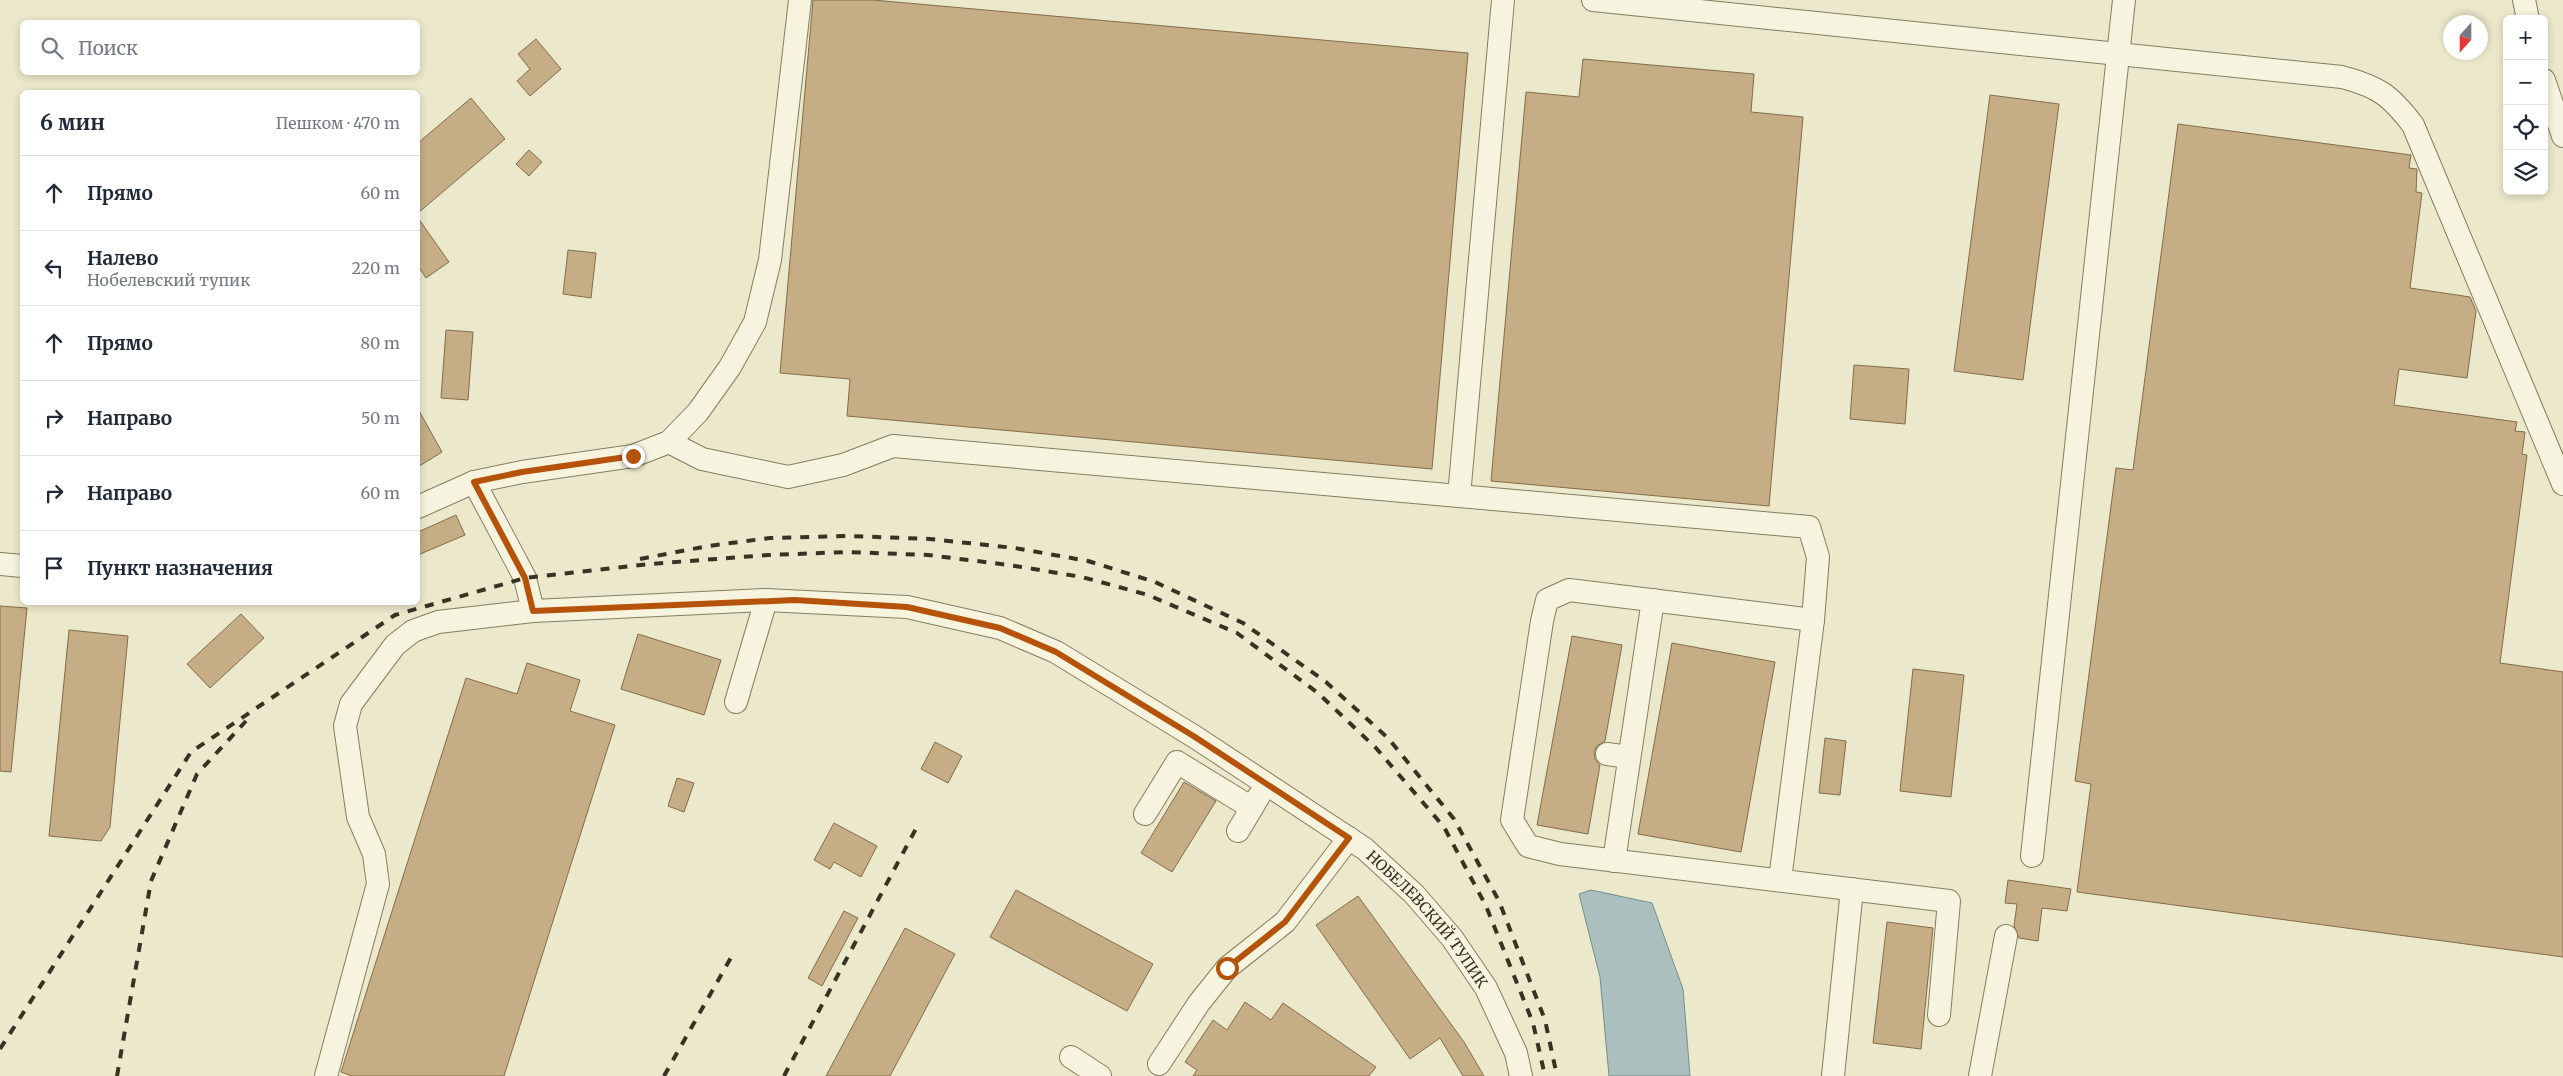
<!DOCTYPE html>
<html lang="ru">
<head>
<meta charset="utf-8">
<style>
	body { margin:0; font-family:Merriweather,serif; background:#f2f2f3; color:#1f2937 }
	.controls { position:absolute; right:15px; top:15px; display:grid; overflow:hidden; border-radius:8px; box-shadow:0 2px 8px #0003 }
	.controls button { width:45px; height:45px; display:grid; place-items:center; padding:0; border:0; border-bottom:1px solid #e0e1e3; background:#fff; color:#1f2937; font:25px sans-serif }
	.compass { position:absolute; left:2443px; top:15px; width:45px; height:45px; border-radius:50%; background:#fff; box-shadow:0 2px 8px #0003; rotate:201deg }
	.stop { position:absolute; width:15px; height:15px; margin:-11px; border:4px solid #b45309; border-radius:50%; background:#fff }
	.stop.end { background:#b45309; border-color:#fff; box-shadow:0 1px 5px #0008 }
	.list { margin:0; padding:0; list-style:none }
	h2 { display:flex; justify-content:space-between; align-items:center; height:65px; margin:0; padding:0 20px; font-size:21px }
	h2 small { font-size:16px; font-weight:400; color:#747a83 }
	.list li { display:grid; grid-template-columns:32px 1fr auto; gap:15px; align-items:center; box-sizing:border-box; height:75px; padding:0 20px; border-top:1px solid #e0e1e3 }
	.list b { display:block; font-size:19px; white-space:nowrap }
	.list p { margin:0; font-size:16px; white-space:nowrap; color:#747a83 }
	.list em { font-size:16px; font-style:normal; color:#747a83 }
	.icon { flex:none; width:28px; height:28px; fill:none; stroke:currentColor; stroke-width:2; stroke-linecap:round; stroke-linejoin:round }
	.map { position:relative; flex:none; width:2563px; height:1076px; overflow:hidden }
	.search { position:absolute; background:#fff; box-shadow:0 2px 8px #0003; left:20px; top:20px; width:400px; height:55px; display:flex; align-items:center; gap:12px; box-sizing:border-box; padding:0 18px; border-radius:8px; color:#747a83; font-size:19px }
	.panel { position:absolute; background:#fff; box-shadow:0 2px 8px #0003; left:20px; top:90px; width:400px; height:515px; border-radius:8px }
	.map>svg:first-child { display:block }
</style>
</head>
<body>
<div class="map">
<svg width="2563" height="1076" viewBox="0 0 2563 1076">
	<rect width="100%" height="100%" fill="#ebe8cb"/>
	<path fill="#abc0be" stroke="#728e8d" d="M 1591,890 L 1652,903 L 1683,989 L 1690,1076 L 1609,1076 L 1600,977 L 1579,894 Z"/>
	<path fill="#c5ad85" stroke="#836c49" d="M 813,0 L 873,0 L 1468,53 L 1432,469 L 847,416 L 850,379 L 780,373 Z
		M 536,39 L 561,69 L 530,96 L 517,81 L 530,69 L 518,54 Z
		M 1583,59 L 1754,74 L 1751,112 L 1803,117 L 1769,506 L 1491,481 L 1526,92 L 1579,97 Z
		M 1990,95 L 2059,104 L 2023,380 L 1954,371 Z
		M 471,98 L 505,139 L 418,213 L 418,143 Z
		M 2178,124 L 2411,155 L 2409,168 L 2417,169 L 2416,192 L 2422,193 L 2410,288 L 2470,297 L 2476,311 L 2467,378 L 2399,369 L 2394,405 L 2517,422 L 2515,431 L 2525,432 L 2522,454 L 2527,455 L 2500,663 L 2563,672 L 2563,957 L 2077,892 L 2091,784 L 2075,781 L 2116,468 L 2133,470 Z
		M 529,150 L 542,162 L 529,176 L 516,164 Z
		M 418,218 L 449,262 L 426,278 L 418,266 Z
		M 568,250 L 596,253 L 591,298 L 563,294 Z
		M 446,330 L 473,332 L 468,400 L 441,398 Z
		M 1854,365 L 1909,369 L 1905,424 L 1850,419 Z
		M 418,409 L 442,452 L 418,467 Z
		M 456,515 L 465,535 L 418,555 L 418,532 Z
		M 0,606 L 27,608 L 11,772 L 0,771 Z
		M 241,614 L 264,638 L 210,688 L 187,664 Z
		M 69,630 L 128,636 L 110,827 L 101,841 L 49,836 Z
		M 638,634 L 721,660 L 704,715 L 621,689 Z
		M 1572,636 L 1622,645 L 1605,741 L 1597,746 L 1594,752 L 1595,759 L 1600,765 L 1588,834 L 1537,825 Z
		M 1672,643 L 1775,662 L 1741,852 L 1638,834 Z
		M 527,663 L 580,680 L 570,711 L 615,725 L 504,1076 L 352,1076 L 341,1072 L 466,678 L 517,694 Z
		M 1913,669 L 1964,675 L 1951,797 L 1900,791 Z
		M 1825,738 L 1846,741 L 1840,795 L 1819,793 Z
		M 935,742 L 962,756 L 948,783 L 921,769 Z
		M 677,778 L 694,783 L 684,812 L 668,806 Z
		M 1184,782 L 1216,801 L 1172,872 L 1141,853 Z
		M 834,823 L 877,846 L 861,877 L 834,862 L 830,869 L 814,860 Z
		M 2008,880 L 2071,889 L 2067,911 L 2042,908 L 2038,941 L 2019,938 L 2014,926 L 2017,904 L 2005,903 Z
		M 1016,890 L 1153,964 L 1127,1011 L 990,937 Z
		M 1358,896 L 1464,1042 L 1484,1076 L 1463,1076 L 1440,1038 L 1410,1059 L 1316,925 Z
		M 844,911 L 858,918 L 822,986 L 808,978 Z
		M 1887,922 L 1933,928 L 1921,1049 L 1873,1043 Z
		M 905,928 L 955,954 L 890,1076 L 826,1076 Z
		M 1245,1002 L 1271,1020 L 1283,1003 L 1376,1067 L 1369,1076 L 1193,1076 L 1197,1070 L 1185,1062 L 1213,1020 L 1227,1030 Z"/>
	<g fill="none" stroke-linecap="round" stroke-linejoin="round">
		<defs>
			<g id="minor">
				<path d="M 1593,0 L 2342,77 C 2379,87 2390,95 2413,125 L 2563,484"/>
				<path d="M 2524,0 L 2528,19"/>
				<path d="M 2544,80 L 2563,136"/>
				<path d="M 669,442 L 702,459 L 788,477 L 843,465 L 893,446 L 1459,496 L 1503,0"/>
				<path d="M 474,482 L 525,578 L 533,611"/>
				<path d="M 1459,496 L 1809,527 L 1818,557 L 1813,620"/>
				<path d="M 418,507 L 474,482 L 522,472 L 633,456 L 669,442 L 698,412 L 730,367 L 755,322 L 770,260 L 800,0"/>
				<path d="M 0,564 L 22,566"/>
				<path d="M 736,702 L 766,600"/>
				<path d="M 1607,754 L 1629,757"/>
				<path d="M 1145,814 L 1177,762 L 1252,808"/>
				<path d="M 1238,831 L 1259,796"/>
				<path d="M 2032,856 L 2124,0"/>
				<path d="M 1614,861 L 1653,600"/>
				<path d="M 1780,880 L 1813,620 L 1569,590 L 1547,600 L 1542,621 L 1512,820 L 1528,846 L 1560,854 L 1949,901 L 1939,1015"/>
				<path d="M 1071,1057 L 1100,1076"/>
				<path d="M 1159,1064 L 1199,1003 L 1227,968 L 1285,922 L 1349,838"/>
				<path id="s1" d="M 326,1076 L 378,884 L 374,854 L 358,817 L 345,726 L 351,704 L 395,645 L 413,631 L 438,622 L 533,611 L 766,600 L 907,607 L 1000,628 L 1056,652 L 1195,737 L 1365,849 L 1414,894 L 1452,938 L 1486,988 L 1516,1053 L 1521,1076"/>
				<path d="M 1833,1076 L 1852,889"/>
				<path d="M 1980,1076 L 2006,936"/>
			</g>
		</defs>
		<use href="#minor" stroke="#867c61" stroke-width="24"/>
		<use href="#minor" stroke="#f6f4de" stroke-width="22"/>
		<path stroke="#383223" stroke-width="4" stroke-dasharray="9 9" stroke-linecap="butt" d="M 640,559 L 708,546 L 770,538 L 850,536 L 930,539 L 1015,548 L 1088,561 L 1155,582 L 1243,623 L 1326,682 L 1388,738 L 1454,819 L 1499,901 L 1545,1020 L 1557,1076
			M 0,1049 L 191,752 L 395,615 L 525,578 L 650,564 L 768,555 L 848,552 L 928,555 L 1009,565 L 1082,577 L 1148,595 L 1237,633 L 1318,693 L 1376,748 L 1444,827 L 1486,906 L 1533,1023 L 1545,1076
			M 117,1076 L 151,881 L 197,774 L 246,721
			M 664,1076 L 733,954
			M 784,1076 L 919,823"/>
	</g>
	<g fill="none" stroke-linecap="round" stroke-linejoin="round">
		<path stroke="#b45309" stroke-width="6" d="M 633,456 L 522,472 L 474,482 L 525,578 L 533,611 L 795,600 L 907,607 L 1000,628 L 1056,652 L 1195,737 L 1349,838 L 1285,922 L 1227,968"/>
	</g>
	<g text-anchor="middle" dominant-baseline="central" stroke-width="4" stroke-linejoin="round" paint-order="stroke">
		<g font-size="15" fill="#383223" stroke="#f3f1da">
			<text stroke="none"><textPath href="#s1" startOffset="1594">НОБЕЛЕВСКИЙ ТУПИК</textPath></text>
		</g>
	</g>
</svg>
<div class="controls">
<button>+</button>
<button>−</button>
<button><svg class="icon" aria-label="locate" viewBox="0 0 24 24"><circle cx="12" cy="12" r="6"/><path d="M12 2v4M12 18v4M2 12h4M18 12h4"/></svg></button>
<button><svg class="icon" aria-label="layers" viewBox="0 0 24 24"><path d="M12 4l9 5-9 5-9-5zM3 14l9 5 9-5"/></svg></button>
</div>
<svg class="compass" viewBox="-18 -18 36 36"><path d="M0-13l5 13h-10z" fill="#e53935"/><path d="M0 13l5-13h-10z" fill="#747a83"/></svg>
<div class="stop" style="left:1227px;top:968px"></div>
<div class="stop end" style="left:633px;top:456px"></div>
<div class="search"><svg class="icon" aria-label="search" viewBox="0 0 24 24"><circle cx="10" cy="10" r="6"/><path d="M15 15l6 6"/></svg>Поиск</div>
<section class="panel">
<h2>6 мин<small>Пешком · 470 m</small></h2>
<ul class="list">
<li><svg class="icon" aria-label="ahead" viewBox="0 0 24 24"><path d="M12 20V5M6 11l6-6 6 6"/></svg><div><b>Прямо</b></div><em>60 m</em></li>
<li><svg class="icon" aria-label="left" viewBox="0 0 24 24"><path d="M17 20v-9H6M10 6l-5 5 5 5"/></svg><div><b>Налево</b><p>Нобелевский тупик</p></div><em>220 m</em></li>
<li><svg class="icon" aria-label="ahead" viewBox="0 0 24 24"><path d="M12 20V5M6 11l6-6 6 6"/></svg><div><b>Прямо</b></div><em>80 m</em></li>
<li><svg class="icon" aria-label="right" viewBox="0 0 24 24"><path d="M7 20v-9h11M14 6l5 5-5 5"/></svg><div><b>Направо</b></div><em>50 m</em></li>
<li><svg class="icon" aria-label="right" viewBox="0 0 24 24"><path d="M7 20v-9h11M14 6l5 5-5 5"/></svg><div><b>Направо</b></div><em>60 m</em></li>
<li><svg class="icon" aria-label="arrive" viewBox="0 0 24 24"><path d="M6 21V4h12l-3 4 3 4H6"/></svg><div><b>Пункт назначения</b></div></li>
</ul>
</section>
</div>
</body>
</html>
